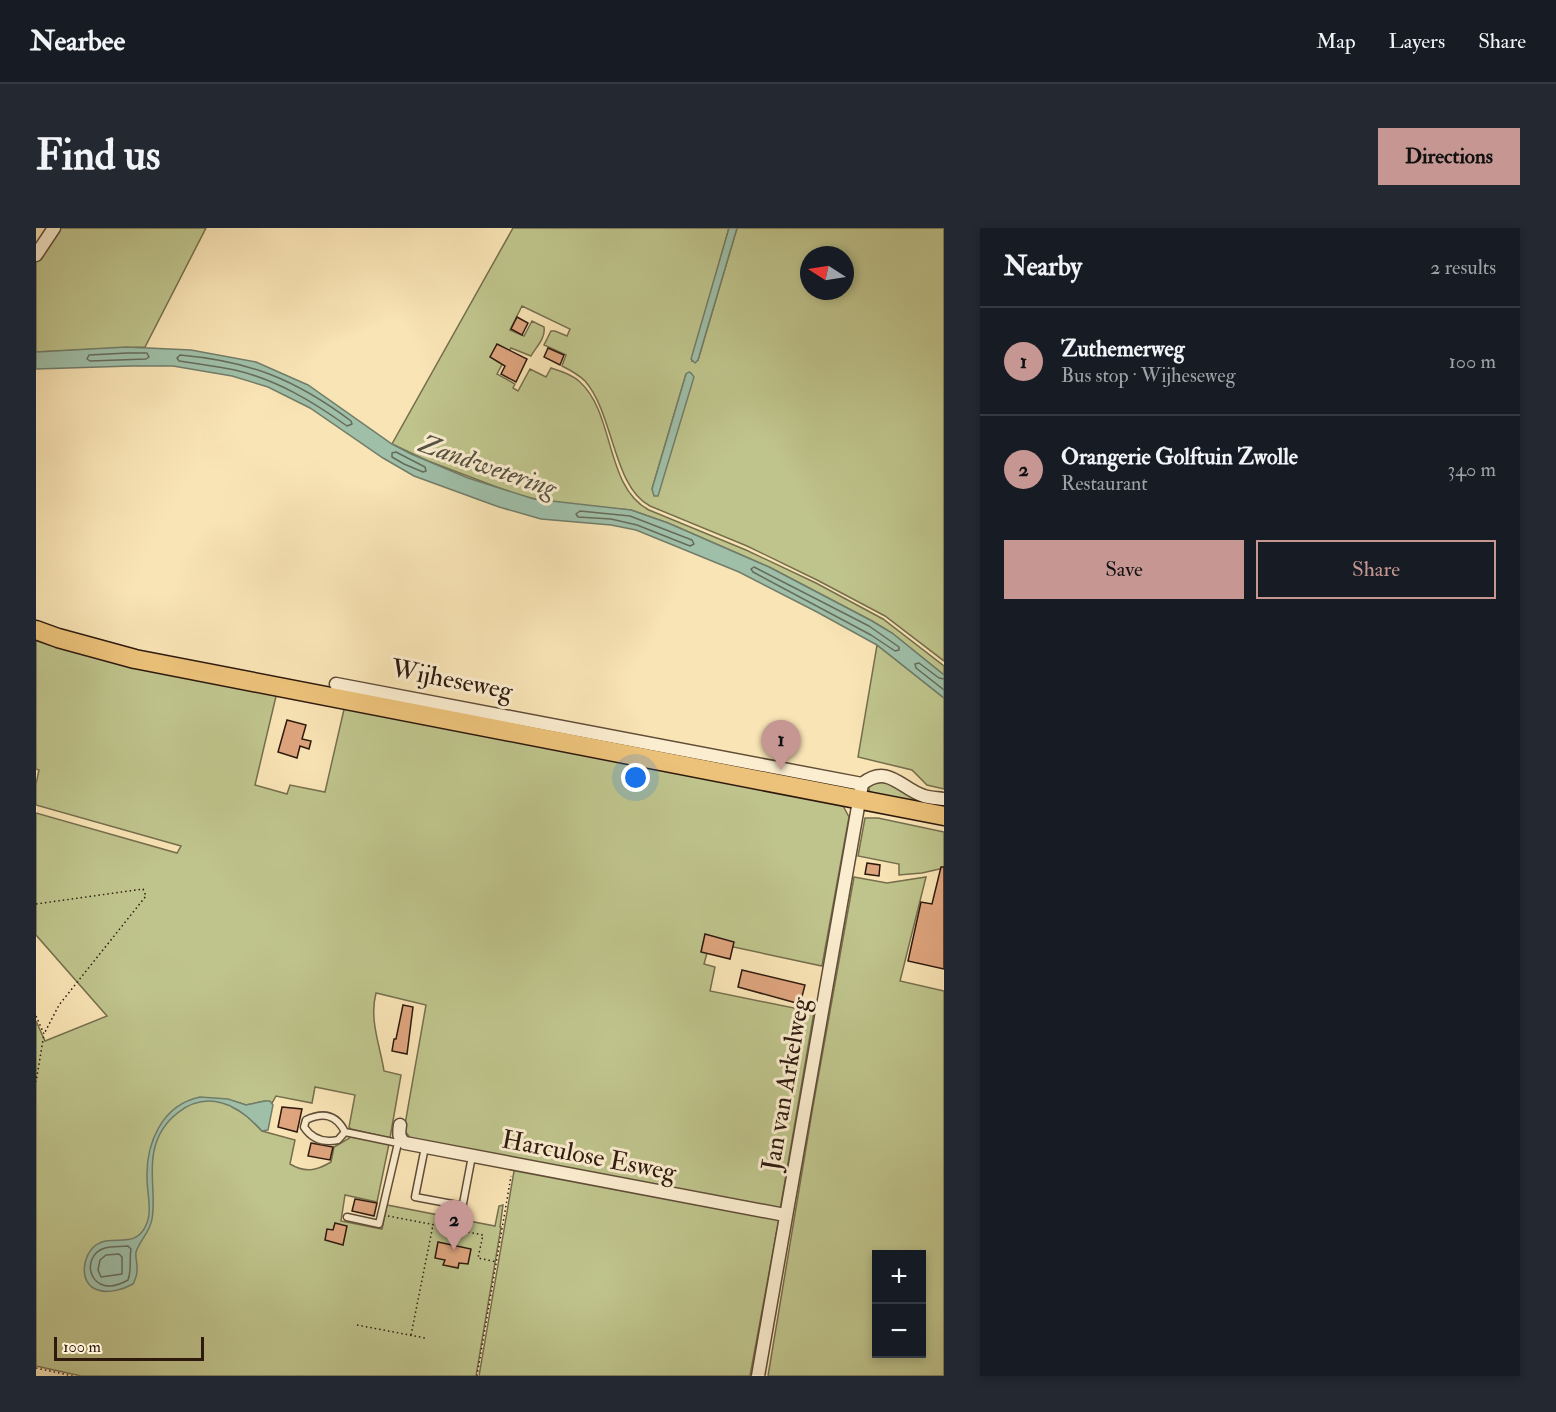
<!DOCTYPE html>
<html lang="en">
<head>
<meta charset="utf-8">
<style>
	body { margin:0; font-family:"IM FELL Double Pica",serif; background:#242831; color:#f1f3f6 }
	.controls { position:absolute; right:18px; bottom:18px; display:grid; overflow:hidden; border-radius:0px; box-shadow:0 3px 9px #0003 }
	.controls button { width:54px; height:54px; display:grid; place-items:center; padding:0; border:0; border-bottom:2px solid #363941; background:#171b24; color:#f1f3f6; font:30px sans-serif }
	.compass { position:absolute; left:764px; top:18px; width:54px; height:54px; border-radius:50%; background:#171b24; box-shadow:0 3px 9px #0003; rotate:282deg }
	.scale { position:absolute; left:18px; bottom:15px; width:150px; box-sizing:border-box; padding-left:6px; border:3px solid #2d190e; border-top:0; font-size:16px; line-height:21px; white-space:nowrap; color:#2d190e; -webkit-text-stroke:4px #fbedcf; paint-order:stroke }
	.you { position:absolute; left:600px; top:550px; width:21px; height:21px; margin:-15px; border:4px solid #fff; border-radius:50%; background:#1a73e8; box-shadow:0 0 0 9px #1a73e833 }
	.badge { display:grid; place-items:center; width:39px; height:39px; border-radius:50%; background:#c59692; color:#111; font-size:20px; font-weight:700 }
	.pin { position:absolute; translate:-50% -50px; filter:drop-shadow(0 2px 3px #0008) }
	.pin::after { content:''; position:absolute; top:32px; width:21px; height:18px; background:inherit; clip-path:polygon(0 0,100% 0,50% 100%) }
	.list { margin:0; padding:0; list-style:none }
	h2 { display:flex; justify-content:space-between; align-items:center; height:78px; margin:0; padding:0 24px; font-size:26px }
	h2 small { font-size:20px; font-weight:400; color:#9ea1a6 }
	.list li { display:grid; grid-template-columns:39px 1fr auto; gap:18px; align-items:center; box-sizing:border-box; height:108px; padding:0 24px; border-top:2px solid #363941 }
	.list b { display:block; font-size:22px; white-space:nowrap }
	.list p { margin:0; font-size:20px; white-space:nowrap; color:#9ea1a6 }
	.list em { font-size:20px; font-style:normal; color:#9ea1a6 }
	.actions { display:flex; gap:12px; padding:18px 24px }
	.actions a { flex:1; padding:14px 0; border:2px solid #c59692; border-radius:0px; text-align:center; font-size:21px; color:#c59692 }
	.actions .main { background:#c59692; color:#111 }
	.map { position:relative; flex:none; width:908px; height:1148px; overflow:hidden; border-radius:0px }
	header { display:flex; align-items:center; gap:36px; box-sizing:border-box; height:84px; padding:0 30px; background:#171b24; border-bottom:2px solid #363941 }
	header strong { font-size:28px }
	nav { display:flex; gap:33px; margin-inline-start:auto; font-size:21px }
	.intro { display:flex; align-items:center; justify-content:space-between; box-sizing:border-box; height:144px; padding:0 36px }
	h1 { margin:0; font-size:42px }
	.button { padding:15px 27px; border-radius:0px; background:#c59692; color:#111; font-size:21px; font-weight:700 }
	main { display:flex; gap:36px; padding:0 36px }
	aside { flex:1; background:#171b24; border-radius:0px; box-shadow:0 3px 9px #0003 }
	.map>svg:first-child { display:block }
</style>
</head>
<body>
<header>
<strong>Nearbee</strong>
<nav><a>Map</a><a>Layers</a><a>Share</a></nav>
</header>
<div class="intro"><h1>Find us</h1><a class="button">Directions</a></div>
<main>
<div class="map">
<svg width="908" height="1148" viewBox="0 0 908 1148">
	<rect width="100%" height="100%" fill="#f9e4b5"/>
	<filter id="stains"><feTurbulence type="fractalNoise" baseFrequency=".00333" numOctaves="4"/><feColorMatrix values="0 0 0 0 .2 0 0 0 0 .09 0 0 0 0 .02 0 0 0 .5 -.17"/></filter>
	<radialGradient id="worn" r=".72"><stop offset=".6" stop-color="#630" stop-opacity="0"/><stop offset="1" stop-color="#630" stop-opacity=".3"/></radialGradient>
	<path fill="#bfc48c" stroke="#766e4d" stroke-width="1.5" fill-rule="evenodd" d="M 21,0 L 170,0 L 109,119 L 0,124 L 0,32 Z
		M 477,0 L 693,0 L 656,133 L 662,132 L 701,0 L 908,0 L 908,433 L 849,388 L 781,352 L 711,318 L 614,278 C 577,259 578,186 549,153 C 542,146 534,142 526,138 L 530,127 L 508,117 L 515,103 L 519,103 L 531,108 L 534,101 L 486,78 L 474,102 L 488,108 L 496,93 L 508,99 C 510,110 500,119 495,128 L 475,120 L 461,146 L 479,156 L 477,160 L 482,163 L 494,141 L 510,149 L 515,140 C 525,143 537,147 544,154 C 579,186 569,259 613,282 L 710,322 L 780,355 L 847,391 L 908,438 L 908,447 L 856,405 L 836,393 L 733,339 L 632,295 L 595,282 L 516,275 L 482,267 L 392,233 L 356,216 ZM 773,27 L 809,27 L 809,63 L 773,63 ZM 653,145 L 616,261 L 650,146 Z
		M 0,412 L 51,427 L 241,464 L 219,557 L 251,566 L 254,557 L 289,564 L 309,477 L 807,578 L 813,589 L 786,738 L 674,714 L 668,736 L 679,739 L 674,763 L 778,784 L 744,982 L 375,911 L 368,902 L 390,777 L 340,765 C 333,792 344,817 348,843 L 365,847 L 354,910 L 315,901 L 313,899 L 319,867 L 279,859 L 276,875 L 240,868 L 236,875 L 229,873 L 210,877 L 197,873 L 196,879 L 209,886 L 226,903 L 259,912 L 254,936 C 269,945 280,943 295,934 L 298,919 L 315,909 L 353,916 L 341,974 L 309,967 L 305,993 L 346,1001 L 351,977 L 459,998 L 463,978 L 467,977 L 464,999 L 465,999 L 440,1148 L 45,1148 L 0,1138 L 0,793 L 9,813 L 71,788 L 0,707 L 0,585 L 141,625 L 145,618 L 0,577 L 0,556 L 3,542 L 0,541 Z
		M 841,417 L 908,470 L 908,561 L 891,557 L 876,542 L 822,529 Z
		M 842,550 L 876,563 L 896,578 L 836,567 L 833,562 L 833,558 Z
		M 829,590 L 842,590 L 908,604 L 908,640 L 886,645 L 863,647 L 863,636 L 822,628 Z
		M 818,649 L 851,655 L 890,649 L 864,753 L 908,763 L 908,1148 L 732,1148 L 776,884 ZM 885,1026 L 885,1126 L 840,1126 L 840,1026 Z
		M 481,939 L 743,991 L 714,1148 L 443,1148 L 478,943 Z"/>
	<path fill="#9fbfa8" stroke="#717d6a" stroke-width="1.5" d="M 693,0 L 701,0 L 662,132 L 659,135 L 655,131 Z
		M 90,119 L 155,122 L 220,134 L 272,157 L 356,216 L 375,226 L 432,250 L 498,271 L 595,282 L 632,295 L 733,339 L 836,393 L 856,405 L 908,447 L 908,470 L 841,417 L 781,384 L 703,344 L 600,302 L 575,297 L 505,291 L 463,279 L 378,248 L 347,230 L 274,180 L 232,159 L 196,148 L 137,138 L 95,138 L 0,141 L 0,124 Z
		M 653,144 L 655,145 L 658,149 L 622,268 L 618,268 L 616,261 L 650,146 Z
		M 164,869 L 192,871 L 210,877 L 229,873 L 234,873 L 237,877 L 232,902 L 226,903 C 215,891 202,879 186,875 C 154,866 124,893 118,923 C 113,945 120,969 116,991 C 114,1004 104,1012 100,1024 C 99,1031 102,1036 101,1043 C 101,1047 99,1052 97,1056 C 88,1061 73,1066 62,1062 C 42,1056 46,1027 60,1017 C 78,1005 100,1023 111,995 C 116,982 111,964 111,950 C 110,915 126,877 164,869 Z"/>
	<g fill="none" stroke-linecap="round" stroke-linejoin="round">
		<path stroke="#666c5b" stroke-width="1.5" d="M 91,125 L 111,125 L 113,129 L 110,131 L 54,133 L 51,131 L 53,127 Z
			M 144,127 C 213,133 259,151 315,193 L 316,196 L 311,198 C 276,173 241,152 199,142 C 180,138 161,136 143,133 L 141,130 Z
			M 360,224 L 389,239 L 390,243 L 387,244 L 368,236 L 356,229 L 356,225 Z
			M 544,283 L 594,288 L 656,312 L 658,316 L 654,318 L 601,297 L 575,291 L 542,289 L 540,286 Z
			M 718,339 L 833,398 L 863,419 L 863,422 L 859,423 L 835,407 L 717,344 L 715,341 Z
			M 908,451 L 903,450 L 883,435 L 879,436 L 880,440 L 908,462
			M 92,1018 L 95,1021 C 93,1032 96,1041 92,1052 C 54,1074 42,1028 69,1020 C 76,1018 85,1019 92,1018 Z
			M 83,1026 L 86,1029 L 86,1046 L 65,1049 L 62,1042 L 64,1032 L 70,1027 Z"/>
	</g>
	<path fill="#dfa57e" stroke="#2d190e" stroke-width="1.5" d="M 481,89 L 492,95 L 486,107 L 475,101 Z
		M 461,116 L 491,131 L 480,154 L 465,146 L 469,138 L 454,129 Z
		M 512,120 L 528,127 L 524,137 L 508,129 Z
		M 251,492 L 270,497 L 266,511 L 275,513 L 273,521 L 264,518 L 261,530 L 242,524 Z
		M 831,635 L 844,637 L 843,648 L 829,646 Z
		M 905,639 L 908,639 L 908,741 L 872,733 L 885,674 L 896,676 Z
		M 669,706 L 698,714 L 694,731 L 665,724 Z
		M 706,742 L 769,757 L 764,776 L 702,759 Z
		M 367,777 L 377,779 L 371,826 L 356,823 L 358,811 L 360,811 Z
		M 246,879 L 266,881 L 261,904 L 242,899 Z
		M 275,915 L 297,919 L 294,932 L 272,928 Z
		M 319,971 L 341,975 L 338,988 L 316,983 Z
		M 299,995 L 311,998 L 307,1017 L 289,1012 L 291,1001 L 297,1002 Z
		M 402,1014 L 435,1021 L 432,1036 L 423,1035 L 422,1040 L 407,1037 L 409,1032 L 399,1030 Z"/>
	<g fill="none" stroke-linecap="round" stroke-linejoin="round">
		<defs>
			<path id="service" d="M 309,904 L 302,912 C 288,915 276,911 268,899 L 270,892 C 287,884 300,886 309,904 L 362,915 L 365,912
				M 389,919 L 379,969 L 427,978
				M 311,989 L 343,996 L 362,915
				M 422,1002 L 436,928"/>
			<path id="minor" d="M 0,27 L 18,0
				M 300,456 L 826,556
				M 364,897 C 363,905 362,910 369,915 L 749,987
				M 722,1148 L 826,556 C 852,535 865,561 888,568 C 894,570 902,570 908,571"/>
			<path id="primary" d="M 0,402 L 22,410 L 99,431 L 908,588"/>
		</defs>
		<use href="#service" stroke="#604c38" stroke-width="9"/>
		<use href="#minor" stroke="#604c38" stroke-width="15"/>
		<use href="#primary" stroke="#2d190e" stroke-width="21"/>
		<path stroke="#2d190e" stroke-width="1.5" stroke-dasharray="1.5 3" stroke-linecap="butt" d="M 0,676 L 107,661 L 110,668 L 23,777 L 8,806
			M 0,788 L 8,806 L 0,854
			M 352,988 L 415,1000
			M 432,1004 L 447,1007 L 442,1030 L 461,1034
			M 419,1017 L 421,1009
			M 321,1097 L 389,1110
			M 375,1107 L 397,997
			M 0,1140 L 37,1148
			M 441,1148 L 475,948"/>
		<use href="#service" stroke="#fbedcf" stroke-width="6"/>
		<use href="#minor" stroke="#fbedcf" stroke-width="12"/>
		<use href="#primary" stroke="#ecc27a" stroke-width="18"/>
	</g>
	<g text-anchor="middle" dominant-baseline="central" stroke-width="6" stroke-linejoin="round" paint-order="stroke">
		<g font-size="26" fill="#2d190e" stroke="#fbedcf">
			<text transform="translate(416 452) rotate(11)">Wijheseweg</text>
			<text transform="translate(750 856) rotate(-80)">Jan van Arkelweg</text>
			<text transform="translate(553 928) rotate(11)">Harculose Esweg</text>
		</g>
		<g font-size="27" font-style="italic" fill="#555344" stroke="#fbedcf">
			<text transform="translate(452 238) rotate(19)">Zandwetering</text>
		</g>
	</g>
	<rect width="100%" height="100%" filter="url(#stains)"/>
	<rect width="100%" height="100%" fill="url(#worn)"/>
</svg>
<div class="controls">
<button>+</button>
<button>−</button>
</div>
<svg class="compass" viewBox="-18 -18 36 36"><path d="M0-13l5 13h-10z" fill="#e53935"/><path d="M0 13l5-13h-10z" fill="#9ea1a6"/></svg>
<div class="scale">100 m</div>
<div class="you"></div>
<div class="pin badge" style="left:745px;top:542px">1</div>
<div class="pin badge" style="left:418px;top:1022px">2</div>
</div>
<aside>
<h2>Nearby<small>2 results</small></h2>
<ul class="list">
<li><span class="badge">1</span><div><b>Zuthemerweg</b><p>Bus stop · Wijheseweg</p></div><em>100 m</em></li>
<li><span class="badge">2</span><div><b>Orangerie Golftuin Zwolle</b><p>Restaurant</p></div><em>340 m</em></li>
</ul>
<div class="actions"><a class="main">Save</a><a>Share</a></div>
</aside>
</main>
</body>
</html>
